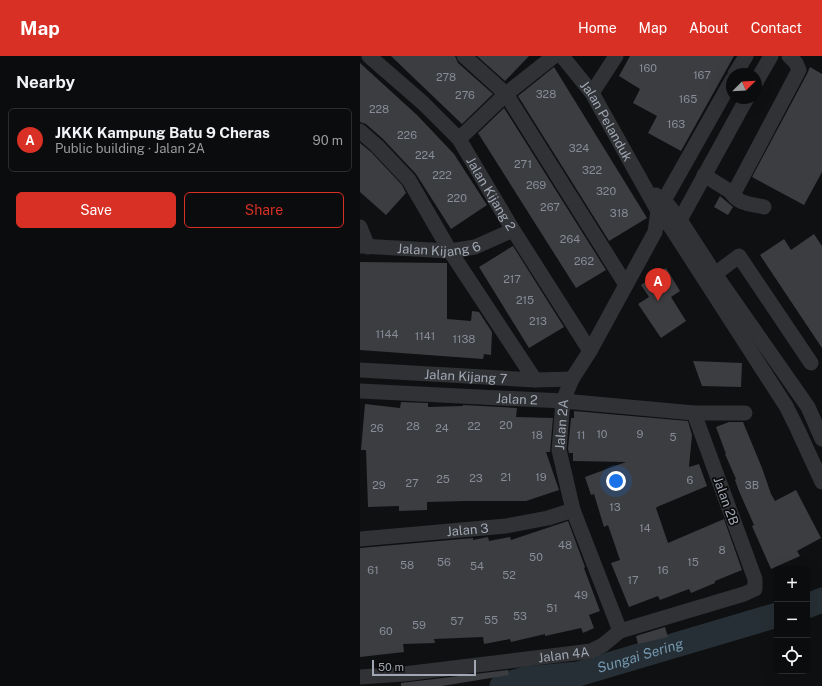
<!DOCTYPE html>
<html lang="en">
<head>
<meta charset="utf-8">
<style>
	body { margin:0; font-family:"Public Sans",sans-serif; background:#191a1b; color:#f1f3f6 }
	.controls { position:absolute; right:12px; bottom:12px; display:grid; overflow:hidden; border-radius:6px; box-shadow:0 4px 16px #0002 }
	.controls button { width:36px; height:36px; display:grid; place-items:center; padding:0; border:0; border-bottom:1px solid #2b2c2e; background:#0b0c0d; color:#f1f3f6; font:20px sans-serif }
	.compass { position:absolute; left:366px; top:12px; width:36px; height:36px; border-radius:50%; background:#0b0c0d; box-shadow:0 4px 16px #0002; rotate:66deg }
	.scale { position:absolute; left:12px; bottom:10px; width:104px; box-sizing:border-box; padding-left:4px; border:2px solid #a0a7b3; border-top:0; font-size:11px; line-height:14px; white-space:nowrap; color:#a0a7b3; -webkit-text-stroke:3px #0b0b0c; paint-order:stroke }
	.you { position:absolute; left:256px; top:425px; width:14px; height:14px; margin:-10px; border:3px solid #fff; border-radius:50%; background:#1a73e8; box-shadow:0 0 0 6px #1a73e833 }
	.badge { display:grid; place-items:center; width:26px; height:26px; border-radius:50%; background:#d93025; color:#fff; font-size:13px; font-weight:700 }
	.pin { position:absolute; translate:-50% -33px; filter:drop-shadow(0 1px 2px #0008) }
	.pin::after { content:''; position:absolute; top:21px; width:14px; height:12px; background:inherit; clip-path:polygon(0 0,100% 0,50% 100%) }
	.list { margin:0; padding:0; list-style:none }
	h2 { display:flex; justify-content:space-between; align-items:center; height:52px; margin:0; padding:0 16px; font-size:17px }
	h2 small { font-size:13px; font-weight:400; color:#9a9b9d }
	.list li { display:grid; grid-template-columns:26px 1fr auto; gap:12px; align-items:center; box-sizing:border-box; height:64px; margin:0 8px 8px; padding:0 8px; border:1px solid #2b2c2e; border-radius:6px }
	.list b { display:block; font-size:15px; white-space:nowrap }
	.list p { margin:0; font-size:13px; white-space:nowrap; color:#9a9b9d }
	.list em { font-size:13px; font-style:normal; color:#9a9b9d }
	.actions { display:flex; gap:8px; padding:12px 16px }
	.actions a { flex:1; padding:9px 0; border:1px solid #d93025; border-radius:6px; text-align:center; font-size:14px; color:#d93025 }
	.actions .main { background:#d93025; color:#fff }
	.icon { flex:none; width:22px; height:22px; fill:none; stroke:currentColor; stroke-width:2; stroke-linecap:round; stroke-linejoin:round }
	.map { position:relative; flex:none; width:462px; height:630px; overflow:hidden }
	header { display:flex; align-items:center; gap:24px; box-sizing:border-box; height:56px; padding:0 20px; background:#d93025; color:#fff }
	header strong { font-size:19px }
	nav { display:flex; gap:22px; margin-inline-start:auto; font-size:14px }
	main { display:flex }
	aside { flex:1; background:#0b0c0d }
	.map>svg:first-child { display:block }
</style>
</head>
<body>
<header>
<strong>Map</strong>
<nav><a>Home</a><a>Map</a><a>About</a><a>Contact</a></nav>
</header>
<main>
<aside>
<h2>Nearby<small></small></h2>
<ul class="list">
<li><span class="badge">A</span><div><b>JKKK Kampung Batu 9 Cheras</b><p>Public building · Jalan 2A</p></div><em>90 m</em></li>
</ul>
<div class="actions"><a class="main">Save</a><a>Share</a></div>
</aside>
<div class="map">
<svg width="462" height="630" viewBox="0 0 462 630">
	<rect width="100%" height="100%" fill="#0f1011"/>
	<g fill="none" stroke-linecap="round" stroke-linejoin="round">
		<g stroke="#262f35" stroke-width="25">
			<path d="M 447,550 L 462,544"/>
			<path id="s1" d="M 142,630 L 165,623 L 218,618 L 417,559"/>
		</g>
	</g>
	<path fill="#3b3d41" d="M 31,0 L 95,0 L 98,7 L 133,38 L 102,68 Z
		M 117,0 L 169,0 L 145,25 Z
		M 270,0 L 374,0 L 321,95 L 288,77 L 297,60 L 273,47 L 280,33 L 259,20 Z
		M 0,7 L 57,59 L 94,98 L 127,149 L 91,173 L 56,118 L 23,83 L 6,68 L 0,66 Z
		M 194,11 L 287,162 L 249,185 L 158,40 Z
		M 450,11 L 462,18 L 462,116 L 444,149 L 392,121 L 447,18 Z
		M 144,52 L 246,214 L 216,232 L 118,77 Z
		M 0,87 L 11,96 L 42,129 L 46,137 L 26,159 L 0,136 Z
		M 360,140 L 373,151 L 368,159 L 354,151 Z
		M 454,178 L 462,190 L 462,292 L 400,199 L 424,183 L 431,194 Z
		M 153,190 L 204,271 L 169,292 L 119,211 Z
		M 0,206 L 87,207 L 87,263 L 111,265 L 112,255 L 119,256 L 132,276 L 131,299 L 124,298 L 123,303 L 0,294 Z
		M 306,212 L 320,235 L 311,241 L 326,265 L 301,282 L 278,248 L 289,241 L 281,229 Z
		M 333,305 L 382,307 L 381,331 L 342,330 Z
		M 41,346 L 68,347 L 68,351 L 103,350 L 103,349 L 157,352 L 156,361 L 193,362 L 190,396 L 186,396 L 199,434 L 166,445 L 105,445 L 67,446 L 67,454 L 39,455 L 39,450 L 8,451 L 6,394 L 1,394 L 5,348 L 40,352 Z
		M 214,355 L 328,365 L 332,379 L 329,411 L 339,408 L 347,430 L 297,451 L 296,452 L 308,487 L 364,463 L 382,514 L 355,525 L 355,527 L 331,537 L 329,533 L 300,544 L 298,540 L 269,551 L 251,507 L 260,504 L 248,469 L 244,471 L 234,438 L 231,439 L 225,421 L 266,406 L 213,405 L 213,397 L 209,397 L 208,393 L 211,362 L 214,362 Z
		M 369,366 L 383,366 L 402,412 L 411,438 L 415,445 L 436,434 L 461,482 L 437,495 L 440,500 L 411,513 L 392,470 L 394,469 L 379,435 L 375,424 L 376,423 L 365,398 L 366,398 L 356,371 Z
		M 208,465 L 225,511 L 224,512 L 240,555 L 229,559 L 234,572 L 223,577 L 221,572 L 185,580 L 185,578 L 151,586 L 150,583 L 124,588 L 123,581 L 74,583 L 75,587 L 43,588 L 44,596 L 0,601 L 0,492 L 113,482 L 113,484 L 128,481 L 129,485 L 150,481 L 151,484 Z
		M 305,571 L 308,581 L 278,588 L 276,580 Z
		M 148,614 L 149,619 L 82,630 L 41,630 L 41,627 Z"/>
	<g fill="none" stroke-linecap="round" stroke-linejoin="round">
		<g stroke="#303236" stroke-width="15">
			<path id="s2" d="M 9,0 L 63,47 L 99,83 L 153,174 L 230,295"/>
			<path d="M 104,0 L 146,38 L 266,229"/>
			<path id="s3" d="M 202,0 L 232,37 L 298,155 L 312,173 L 426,350 L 437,372 L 462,426"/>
			<path d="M 375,18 L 386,0"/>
			<path d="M 396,26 L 411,0"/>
			<path d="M 232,37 L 256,0"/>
			<path d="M 0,75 L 17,90 L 49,124 L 90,195 L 175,324"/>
			<path d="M 99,83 L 146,38 L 194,0"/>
			<path d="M 344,119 L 371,136 L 375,135 L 439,14 L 436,7 L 429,0"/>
			<path d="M 371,136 C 377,148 392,148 404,151"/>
			<path d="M 296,139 L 304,144 L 320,164 L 355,218 L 448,351 L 462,383"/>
			<path d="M 0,171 L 8,191"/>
			<path d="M 313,171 L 320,164 L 387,42"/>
			<path id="s4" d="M 0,190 L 90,195 L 115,191 L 153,174"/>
			<path d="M 355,218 L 379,200 L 451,307"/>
			<path id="s5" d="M 0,314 L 175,324 L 212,323"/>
			<path id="s6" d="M 0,335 L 203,345 L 334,357 L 385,357"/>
			<path id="s7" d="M 0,483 L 146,470 L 188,462 L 213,454"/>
			<path id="s8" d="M 260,575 L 213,454 L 199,394 L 203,345 L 212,323 L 230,295 L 295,176 L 298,155 L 372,24"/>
			<path id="s9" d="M 0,621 L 44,618 L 231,595 L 243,589 L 260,575 L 384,538 L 395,533 L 395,523 L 334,357"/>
		</g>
	</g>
	<g text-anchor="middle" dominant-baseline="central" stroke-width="3.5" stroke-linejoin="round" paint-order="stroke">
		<g font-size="11" fill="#878c96">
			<text x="288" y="12">160</text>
			<text x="342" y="19">167</text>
			<text x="86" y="21">278</text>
			<text x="186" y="38">328</text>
			<text x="105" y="39">276</text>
			<text x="328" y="43">165</text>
			<text x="19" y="53">228</text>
			<text x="316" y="68">163</text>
			<text x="47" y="79">226</text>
			<text x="219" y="92">324</text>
			<text x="65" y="99">224</text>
			<text x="163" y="108">271</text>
			<text x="232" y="114">322</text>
			<text x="82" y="119">222</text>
			<text x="176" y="129">269</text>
			<text x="246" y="135">320</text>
			<text x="97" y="142">220</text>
			<text x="190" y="151">267</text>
			<text x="259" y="157">318</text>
			<text x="210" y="183">264</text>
			<text x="224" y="205">262</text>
			<text x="152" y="223">217</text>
			<text x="165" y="244">215</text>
			<text x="178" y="265">213</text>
			<text x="27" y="278">1144</text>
			<text x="65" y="280">1141</text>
			<text x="104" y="283">1138</text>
			<text x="146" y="369">20</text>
			<text x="53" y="370">28</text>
			<text x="114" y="370">22</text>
			<text x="17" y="372">26</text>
			<text x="82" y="372">24</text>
			<text x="242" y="378">10</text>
			<text x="280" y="378">9</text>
			<text x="177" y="379">18</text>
			<text x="221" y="379">11</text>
			<text x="313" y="381">5</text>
			<text x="146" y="421">21</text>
			<text x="181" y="421">19</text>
			<text x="116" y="422">23</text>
			<text x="83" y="423">25</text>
			<text x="330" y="424">6</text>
			<text x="52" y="427">27</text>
			<text x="19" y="429">29</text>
			<text x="392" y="429">3B</text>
			<text x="255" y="451">13</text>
			<text x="285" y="472">14</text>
			<text x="205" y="489">48</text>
			<text x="362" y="494">8</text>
			<text x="176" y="501">50</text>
			<text x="84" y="506">56</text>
			<text x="333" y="506">15</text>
			<text x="47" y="509">58</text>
			<text x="117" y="510">54</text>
			<text x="13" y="514">61</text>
			<text x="303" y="514">16</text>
			<text x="149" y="519">52</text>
			<text x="273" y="524">17</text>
			<text x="221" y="539">49</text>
			<text x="192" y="552">51</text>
			<text x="160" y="560">53</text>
			<text x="131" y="564">55</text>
			<text x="97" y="565">57</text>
			<text x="59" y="569">59</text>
			<text x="26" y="575">60</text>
		</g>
		<g font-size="13" fill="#a0a7b3" stroke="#0b0b0c">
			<text stroke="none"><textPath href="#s3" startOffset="79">Jalan Pelanduk</textPath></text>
			<text stroke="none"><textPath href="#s2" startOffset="186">Jalan Kijang 2</textPath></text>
			<text stroke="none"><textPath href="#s4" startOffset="79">Jalan Kijang 6</textPath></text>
			<text stroke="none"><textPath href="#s5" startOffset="106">Jalan Kijang 7</textPath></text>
			<text stroke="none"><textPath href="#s6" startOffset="157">Jalan 2</textPath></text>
			<text stroke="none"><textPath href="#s8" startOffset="217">Jalan 2A</textPath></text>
			<text transform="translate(366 445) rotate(70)">Jalan 2B</text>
			<text stroke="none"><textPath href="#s7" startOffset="108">Jalan 3</textPath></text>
			<text stroke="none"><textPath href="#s9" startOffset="205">Jalan 4A</textPath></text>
		</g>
		<g font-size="14" font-style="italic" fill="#7498b1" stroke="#0b0b0c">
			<text stroke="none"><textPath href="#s1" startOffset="142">Sungai Sering</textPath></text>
		</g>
	</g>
</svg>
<div class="controls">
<button>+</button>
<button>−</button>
<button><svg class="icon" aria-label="locate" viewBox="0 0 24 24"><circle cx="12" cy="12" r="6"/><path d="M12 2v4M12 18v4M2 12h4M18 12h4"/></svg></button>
</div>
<svg class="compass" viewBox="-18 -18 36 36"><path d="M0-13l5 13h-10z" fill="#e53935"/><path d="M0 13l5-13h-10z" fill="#9a9b9d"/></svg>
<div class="scale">50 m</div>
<div class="you"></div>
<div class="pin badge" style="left:298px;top:245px">A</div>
</div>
</main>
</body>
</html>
